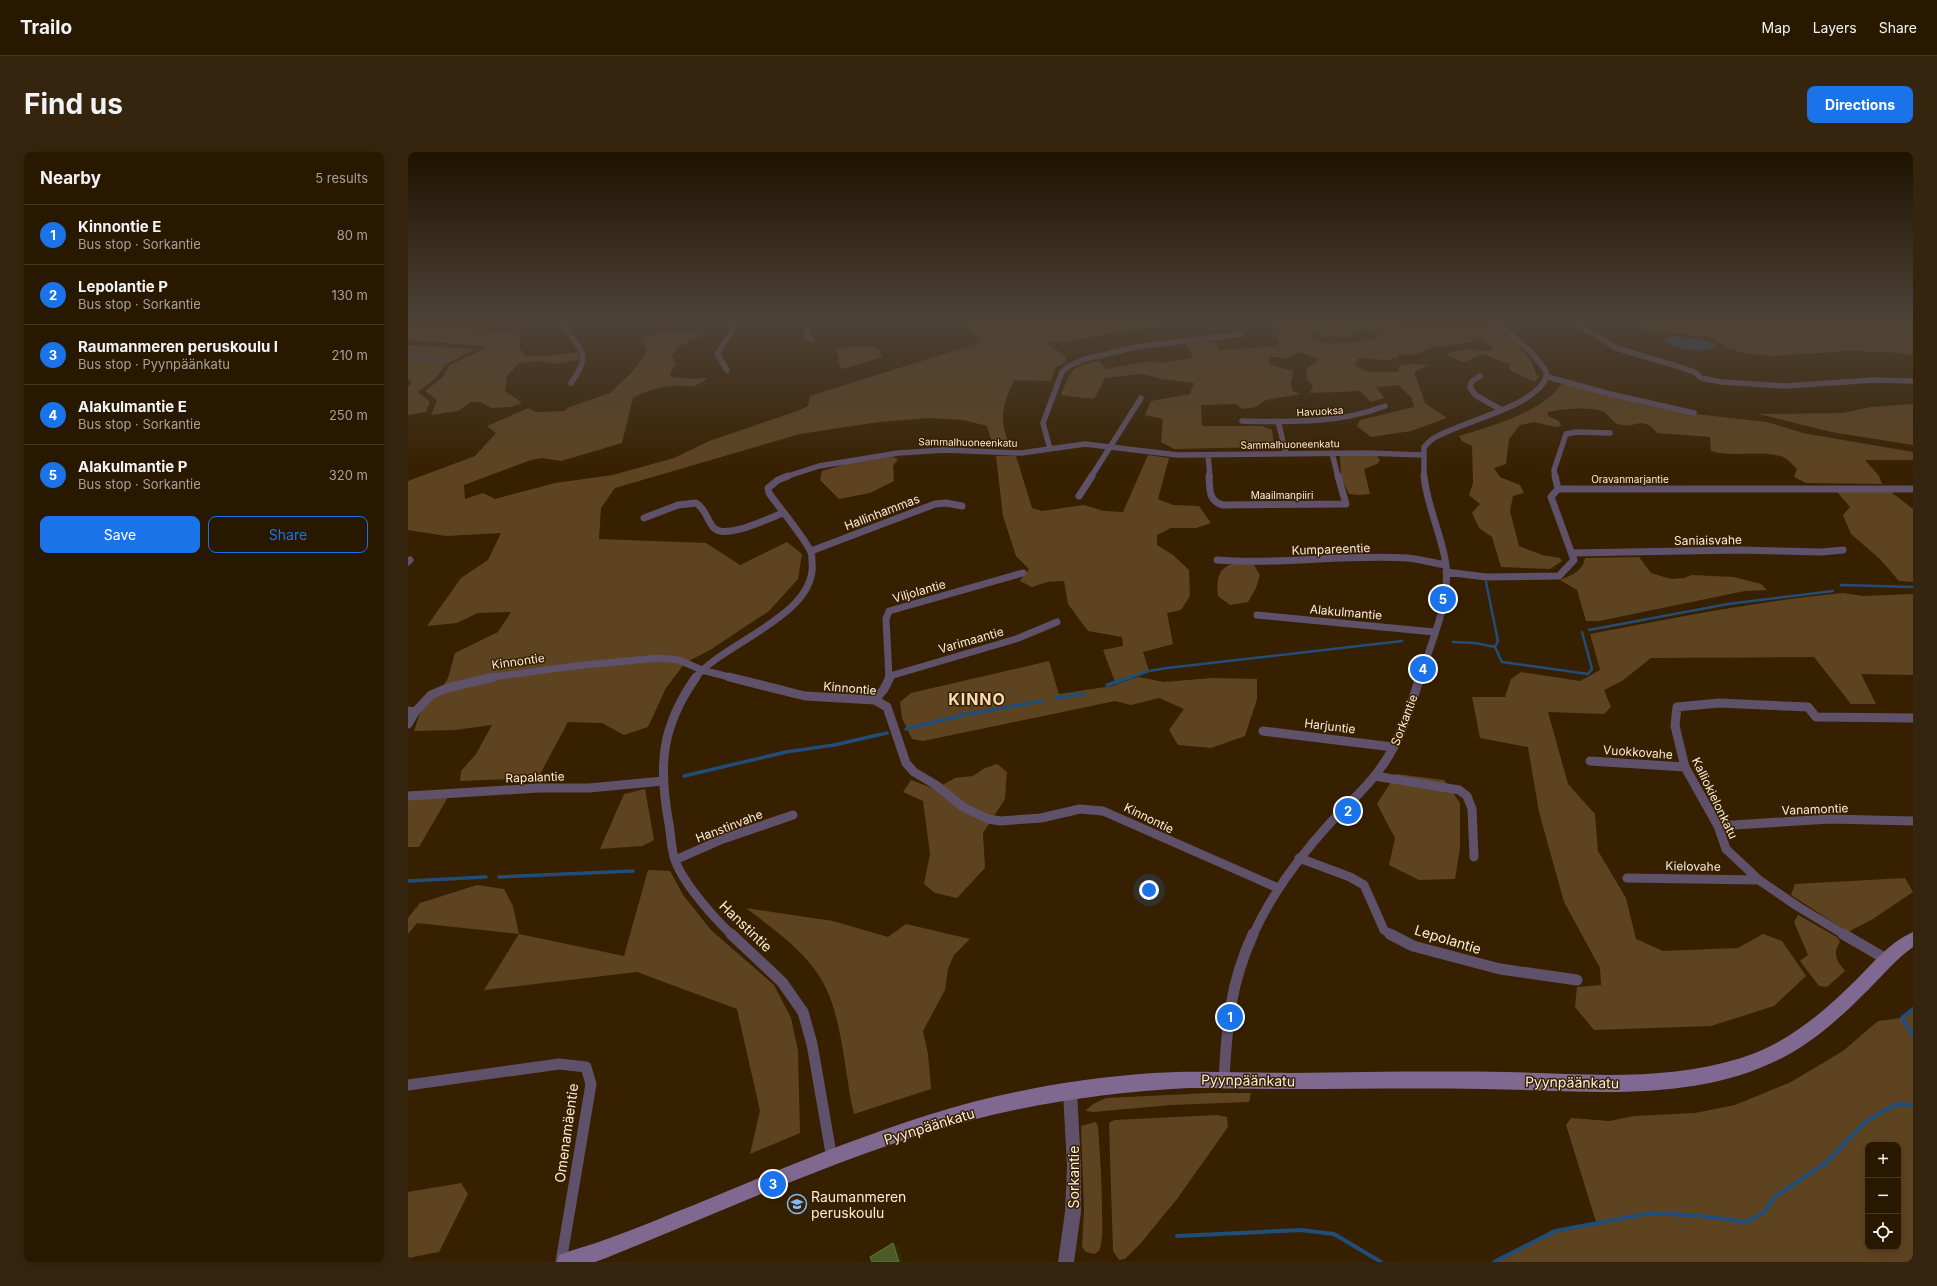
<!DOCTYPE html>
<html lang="en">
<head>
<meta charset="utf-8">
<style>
	body { margin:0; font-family:Inter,sans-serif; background:#35250f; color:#f1f3f6 }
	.controls { position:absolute; right:12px; bottom:12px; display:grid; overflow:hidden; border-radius:8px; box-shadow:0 2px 6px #0003 }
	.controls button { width:36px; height:36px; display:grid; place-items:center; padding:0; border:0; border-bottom:1px solid #453722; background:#291800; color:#f1f3f6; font:20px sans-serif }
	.you { position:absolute; left:741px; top:738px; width:14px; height:14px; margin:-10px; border:3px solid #fff; border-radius:50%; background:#1a73e8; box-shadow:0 0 0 6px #1a73e833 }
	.badge { display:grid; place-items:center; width:26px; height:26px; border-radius:50%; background:#1a73e8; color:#fff; font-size:13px; font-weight:700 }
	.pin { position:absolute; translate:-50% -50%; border:2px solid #fff; box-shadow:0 1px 4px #0006 }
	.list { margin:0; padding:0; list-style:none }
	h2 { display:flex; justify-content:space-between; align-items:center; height:52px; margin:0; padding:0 16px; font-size:17px }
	h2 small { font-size:13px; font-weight:400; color:#a5a099 }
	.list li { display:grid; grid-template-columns:26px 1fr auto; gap:12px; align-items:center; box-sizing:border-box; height:60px; padding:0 16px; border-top:1px solid #453722 }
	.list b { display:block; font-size:15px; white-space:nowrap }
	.list p { margin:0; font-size:13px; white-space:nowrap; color:#a5a099 }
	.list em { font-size:13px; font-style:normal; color:#a5a099 }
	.actions { display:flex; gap:8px; padding:12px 16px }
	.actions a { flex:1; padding:9px 0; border:1px solid #1a73e8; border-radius:8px; text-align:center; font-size:14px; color:#1a73e8 }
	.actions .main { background:#1a73e8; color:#fff }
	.icon { flex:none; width:22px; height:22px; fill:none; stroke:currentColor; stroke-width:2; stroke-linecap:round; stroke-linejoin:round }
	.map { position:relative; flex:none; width:1505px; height:1110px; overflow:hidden; border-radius:8px }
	header { display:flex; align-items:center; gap:24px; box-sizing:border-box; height:56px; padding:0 20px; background:#291800; border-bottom:1px solid #453722 }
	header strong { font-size:19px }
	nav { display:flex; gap:22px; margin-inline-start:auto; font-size:14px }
	.intro { display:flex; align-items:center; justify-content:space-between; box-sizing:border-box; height:96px; padding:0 24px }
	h1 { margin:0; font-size:28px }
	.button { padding:10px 18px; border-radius:8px; background:#1a73e8; color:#fff; font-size:14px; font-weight:700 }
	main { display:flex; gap:24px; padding:0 24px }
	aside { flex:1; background:#291800; border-radius:8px; box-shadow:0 2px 6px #0003 }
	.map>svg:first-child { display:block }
</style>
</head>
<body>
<header>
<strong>Trailo</strong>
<nav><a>Map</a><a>Layers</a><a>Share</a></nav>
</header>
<div class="intro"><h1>Find us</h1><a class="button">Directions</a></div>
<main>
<aside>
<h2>Nearby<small>5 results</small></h2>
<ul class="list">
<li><span class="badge">1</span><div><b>Kinnontie E</b><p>Bus stop · Sorkantie</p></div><em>80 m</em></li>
<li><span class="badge">2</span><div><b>Lepolantie P</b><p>Bus stop · Sorkantie</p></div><em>130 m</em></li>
<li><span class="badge">3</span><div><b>Raumanmeren peruskoulu I</b><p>Bus stop · Pyynpäänkatu</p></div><em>210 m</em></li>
<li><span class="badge">4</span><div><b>Alakulmantie E</b><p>Bus stop · Sorkantie</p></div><em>250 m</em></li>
<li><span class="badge">5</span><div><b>Alakulmantie P</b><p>Bus stop · Sorkantie</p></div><em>320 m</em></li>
</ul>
<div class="actions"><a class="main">Save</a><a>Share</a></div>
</aside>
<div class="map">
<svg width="1505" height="1110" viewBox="0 0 1505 1110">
	<rect width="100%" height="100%" fill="#372000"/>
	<path fill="#5e4321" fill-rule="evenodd" d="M 844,166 L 964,166 L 993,173 L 1031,177 L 1068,177 L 1086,172 C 1102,186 1124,201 1128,223 L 1131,224 L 1127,230 L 1101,218 L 1102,212 L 1074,202 L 1056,210 L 1040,204 L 1040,201 L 1058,197 L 1081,199 L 1086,196 L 1074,188 L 1067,187 L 1064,190 L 1022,196 L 1012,201 L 1003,203 L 990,202 L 990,205 L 979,208 L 950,206 L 947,214 L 961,220 L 991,220 L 991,214 L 1000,212 L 1020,213 L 1006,220 L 1017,251 L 1039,266 L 1003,279 L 963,285 L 949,274 L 952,268 L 1006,255 L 1003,245 L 990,233 L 968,235 L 976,246 L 963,250 L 952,239 L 902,241 L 905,234 L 899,228 L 898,218 L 911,207 L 892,200 L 879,206 L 861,205 L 861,212 L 885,219 L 883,232 L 885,239 L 893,242 L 858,248 L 848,255 L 834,257 L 828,252 L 793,253 L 794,274 L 854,274 L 864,278 L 866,292 L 860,295 L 766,297 L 753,290 L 755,267 L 737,263 L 743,249 L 782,242 L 786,231 L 754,227 L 733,222 L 697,226 L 686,247 L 653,243 C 663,218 663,214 691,209 L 699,217 L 742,209 L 753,211 L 785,206 L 778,191 L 806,189 L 812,198 L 866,194 L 871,191 L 861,171 ZM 956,177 L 971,180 L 968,186 C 946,190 925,196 904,187 L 905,183 L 902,179 L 910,179 L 914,184 L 937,185 Z
		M 554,167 L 789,167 L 778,167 L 776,172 C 739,175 703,181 666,188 C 657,190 649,189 639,192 L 658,204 L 658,210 L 647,216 L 643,229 L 606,228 C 596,252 590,263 600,289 L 597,291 L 584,291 L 579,274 L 555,268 L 521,266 L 471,270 L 392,282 L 207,336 L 193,356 L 191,387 L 298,391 L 332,413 L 379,390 L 394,402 L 390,427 L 361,459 L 302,498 L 277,511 L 258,536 L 240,575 L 216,583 L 194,571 L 160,570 L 130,626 L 52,629 L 53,619 L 68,602 L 84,573 L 47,578 L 6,579 L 15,552 L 34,536 L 40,526 L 47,501 L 90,480 L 103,460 L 70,461 L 49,471 L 19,474 L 53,426 L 80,408 L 93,381 L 38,384 L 0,378 L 0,329 L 67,304 L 88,281 L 79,274 L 120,256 L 128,260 L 157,259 L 159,256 L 202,241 L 223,221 L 234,207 L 239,198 L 234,188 C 258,174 268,185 292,180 L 294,183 L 271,194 L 264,204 L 268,212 L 262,221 L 263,225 L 286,227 L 299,226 C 285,239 280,232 264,234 C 250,235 237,239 225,246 L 214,291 L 153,309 L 134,306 L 123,308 L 56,333 L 57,347 L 75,341 L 87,347 L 147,331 L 205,323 L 266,306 L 301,289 L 392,258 L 400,254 L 402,244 L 574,190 Z
		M 1214,167 L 1505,167 L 1505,203 L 1482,200 L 1441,199 L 1364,204 L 1336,201 L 1320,196 L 1302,185 L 1251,180 L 1233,176 Z
		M 0,176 L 108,179 L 112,185 L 111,195 L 117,204 L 140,204 L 170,200 L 171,208 L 144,212 L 131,209 L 111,211 L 99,224 L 97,239 L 114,251 L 104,255 L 83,256 L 72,250 L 63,250 L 50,259 L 23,263 L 29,248 L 17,239 L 34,226 L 42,213 L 71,199 L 76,194 L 0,188 Z
		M 0,193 L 67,197 L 37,213 L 28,226 L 10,240 L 22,250 L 18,260 L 0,263 L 0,234 L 3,233 L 3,228 L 0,227 Z
		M 440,195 L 466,195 L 471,198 L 474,205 L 434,217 L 432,215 L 428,197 Z
		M 1155,230 L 1238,253 L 1288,262 L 1359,270 L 1395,281 L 1505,300 L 1505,308 L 1457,308 L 1471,324 L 1474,332 L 1398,331 L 1386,325 L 1389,317 C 1385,313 1380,307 1375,305 C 1351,297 1326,306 1303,299 L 1302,285 L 1249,281 C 1235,262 1227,278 1210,272 C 1204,270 1201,263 1196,260 C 1184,254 1153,257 1140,260 L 1140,264 L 1151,269 L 1153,274 L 1147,275 L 1126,270 L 1112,273 L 1101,287 L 1098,312 L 1086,316 L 1092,325 L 1112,333 L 1116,341 L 1105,344 L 1102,359 L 1111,394 L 1134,403 L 1152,406 L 1154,409 L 1142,417 L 1093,415 L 1084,385 L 1071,376 L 1064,361 L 1072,352 L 1061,343 L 1065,331 L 1064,294 L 1054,289 L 1051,284 C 1083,274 1136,260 1155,230 Z
		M 1505,252 L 1505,293 L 1423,280 L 1351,262 L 1434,261 L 1463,255 Z
		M 937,302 L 969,304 L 972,308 L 969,312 L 956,317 L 962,342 L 951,343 L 941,342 L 933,325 L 932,304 Z
		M 740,303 L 761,306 L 750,347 L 765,353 L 791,354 L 803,371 L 788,376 L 763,376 L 749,383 L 749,393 L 765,403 L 781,418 L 782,444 L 773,458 L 759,461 L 765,492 L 735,500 L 741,519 L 707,530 L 695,498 L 715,494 L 714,485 L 680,479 L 660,452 L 656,429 L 639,430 L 624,435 L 612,429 L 621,417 L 608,404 L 595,364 L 588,304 L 608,304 L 624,356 L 634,359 L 676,353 L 696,359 L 715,360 Z
		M 484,305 L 490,307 L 485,314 L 486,329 L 462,341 L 431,347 L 412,328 L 414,319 L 441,311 Z
		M 1429,340 L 1483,340 L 1505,357 L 1505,430 L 1491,429 L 1472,407 L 1443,382 L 1435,363 L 1442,355 Z
		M 1231,405 L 1243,421 L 1263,427 L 1276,426 L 1284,423 L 1326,425 L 1353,432 L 1359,438 L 1337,439 L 1191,469 L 1178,469 L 1169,438 L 1152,428 C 1164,423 1175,419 1177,406 Z
		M 828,411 L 846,413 L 852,423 L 848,436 L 840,450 L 822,453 L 810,444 C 808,427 810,415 828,411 Z
		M 1435,441 L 1455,444 L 1505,442 L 1505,523 L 1453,522 L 1468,552 L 1443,552 L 1406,505 L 1243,506 L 1214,529 L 1196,538 L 1203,555 L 1196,562 L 1140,560 L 1160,632 L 1187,662 L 1190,699 L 1218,746 L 1228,787 L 1255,799 L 1330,796 L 1355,782 L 1374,789 L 1398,824 L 1366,854 L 1303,874 L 1186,878 L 1167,855 L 1169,835 L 1193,833 L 1192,816 L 1156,750 L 1131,660 L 1120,595 L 1072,586 L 1064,545 L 1097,545 L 1103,527 L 1113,520 L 1172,529 L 1192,518 L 1182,482 C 1266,466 1350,449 1435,441 Z
		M 641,509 L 651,542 L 704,534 L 730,525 L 756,530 L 804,526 L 849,527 L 849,547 L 837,584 L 803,596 L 770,593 L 761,578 L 776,557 L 751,546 L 723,553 L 707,549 L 515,589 L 504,587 L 494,566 L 492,550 L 503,541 Z
		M 589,612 L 599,620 L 597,647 L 575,681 L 577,716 L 549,746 L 527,741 L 516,732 L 522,702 L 515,649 L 495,640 L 503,628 L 527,637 L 547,626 L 565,624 L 575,617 Z
		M 988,622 L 1036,628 L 1052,651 L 1052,696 L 1047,727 L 1011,728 L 981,713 L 987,686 L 969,652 Z
		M 237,637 L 246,688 L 234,694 L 192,697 L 216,642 Z
		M 40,645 L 11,695 L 0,695 L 0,647 Z
		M 240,718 L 262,719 L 275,743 L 303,778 L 366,833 L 383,866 L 390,899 L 392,981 L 342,1002 L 352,959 L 329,857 L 229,820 L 76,838 L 111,782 L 9,771 L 0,782 L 0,766 L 12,751 L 69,733 L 96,737 L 105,754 L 111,782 L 216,804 Z
		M 1497,726 L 1505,740 L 1465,767 L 1440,780 L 1383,743 L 1387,732 Z
		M 338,756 L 425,769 L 480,785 L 498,772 L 562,787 L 546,803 L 540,817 L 537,838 L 515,879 L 520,902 L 523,937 L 446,962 C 436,921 435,863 413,827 C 395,797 365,777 338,756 Z
		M 1390,763 L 1429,785 L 1432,790 C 1424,802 1429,809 1437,819 L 1419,835 L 1411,834 L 1392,809 L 1400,803 L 1386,770 Z
		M 1505,857 L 1505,1110 L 1086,1110 L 1147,1079 L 1189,1073 L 1158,973 L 1163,966 L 1201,969 L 1226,964 L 1287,961 L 1327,953 L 1383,930 L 1435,899 L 1470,869 L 1494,866 ZM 1460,993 L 1490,993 L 1490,1095 L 1460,1095 Z
		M 802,941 L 843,941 L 841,950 L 763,953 L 685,960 L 677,959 L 685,952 L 698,946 Z
		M 809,963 L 819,965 L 820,975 L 769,1047 L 732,1092 L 717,1107 L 711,1108 L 705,1099 L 701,971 L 706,968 Z
		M 688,970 L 690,975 C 692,1003 694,1031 694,1059 C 694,1072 696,1087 691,1099 L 686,1102 L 678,1100 L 674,1095 L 676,1058 L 673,974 Z
		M 53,1031 L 60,1042 L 31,1100 L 0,1106 L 0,1040 Z"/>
	<path fill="#214d79" d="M 1260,184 L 1297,187 L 1309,195 C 1297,201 1263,198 1255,187 Z"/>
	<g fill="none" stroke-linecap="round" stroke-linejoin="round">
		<path stroke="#214d79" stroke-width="2" d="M 0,205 L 38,208"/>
		<path stroke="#214d79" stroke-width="2.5" d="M 1078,430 L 1090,489 L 1087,495
			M 1433,433 L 1505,435
			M 1181,478 L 1320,452 L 1425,439
			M 1045,490 L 1067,491 L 1087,495 L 1094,510 L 1180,522 L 1184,517 L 1174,480
			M 721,526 L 741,519 L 759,516 L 994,489"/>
		<path stroke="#214d79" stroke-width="3.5" d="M 699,533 L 724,525
			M 648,546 L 676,542
			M 498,577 L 555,563 L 634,549
			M 276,624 L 378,600 L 426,593 L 479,581
			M 91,725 L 225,719
			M 0,729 L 78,725"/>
		<path stroke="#214d79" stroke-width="4" d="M 1505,857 L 1494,866 L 1505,883
			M 769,1084 L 893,1078 L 926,1082 L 973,1110
			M 1086,1110 L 1147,1079 L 1243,1061 L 1294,1064 L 1338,1070 L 1355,1061 L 1368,1044 L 1419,1010 L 1457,970 L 1488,952 L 1505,953"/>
		<path stroke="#5f516a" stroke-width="5.5" d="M 158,166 L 157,174 L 174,200 C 177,212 169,222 163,231
			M 399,166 L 399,183 L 404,188
			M 1156,166 L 1170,172 L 1208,196 L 1272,215 L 1288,221 L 1293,226 L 1314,230 L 1377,234 L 1466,228 L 1505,229
			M 319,218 L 309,202 L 332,166
			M 1072,224 L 1064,229 L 1062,235 L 1067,243 L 1094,258
			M 1140,225 L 1202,242 L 1286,261
			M 834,269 C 883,270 930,272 977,254
			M 870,269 L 878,302
			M 642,297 L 635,271 L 654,220 L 661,214 L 677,207 L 728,195 L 833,182
			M 924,301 L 930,325
			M 800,303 L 802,325
			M 377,325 L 411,314 L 490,301 L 537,298 L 613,301 L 677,292 L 770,303 L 959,301 L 1015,303
			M 683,325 L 733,246
			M 1016,325 L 1016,295 L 1023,288 C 1050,269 1130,256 1139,223 L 1136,216 L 1124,201 L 1084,166
			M 1147,325 L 1146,318 L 1158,282 L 1169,280 L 1202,281"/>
		<path stroke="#5f516a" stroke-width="7" d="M 801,324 C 802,337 800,349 815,353 L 938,352 L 930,324
			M 1147,324 L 1150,337
			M 671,344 L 684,324
			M 236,366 L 270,353 L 288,351 C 298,357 299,369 306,376 C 318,388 361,366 375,361
			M 403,399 L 527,352 L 538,351 L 554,354
			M 1164,401 L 1331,398 L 1414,400 L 1435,398
			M 809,408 C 872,413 936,402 999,406 C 1012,407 1025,411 1038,413
			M 0,410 L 2,408
			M 1038,420 L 1078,425 L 1151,424 L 1166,408 L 1143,345 L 1150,337 L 1505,337
			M 849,463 L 1026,480
			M 482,524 L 608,487 L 649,470
			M 78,526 L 167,514 L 250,506 L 271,508 L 294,518 L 325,526
			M 287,526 C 316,490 410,463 404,410 C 404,406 404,401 402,398 C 393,381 373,358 361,341 L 360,336 L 370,328 L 380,324
			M 481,526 L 478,467 L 481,459 L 615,421
			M 1012,526 C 1023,490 1042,451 1038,413 C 1034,383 1019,355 1016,324"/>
		<path stroke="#5f516a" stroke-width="9" d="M 288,525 C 253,575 250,613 261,672 C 263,683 263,697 267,708 C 275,731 306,766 324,783
			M 321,525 L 397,544 L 467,548 L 479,555 L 498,611 L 506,620 L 528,633 L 555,655 L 580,667 L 592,669 L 633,666 L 672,657 L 695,659 L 870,736
			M 467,548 L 476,537 L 482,525
			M 0,559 L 7,560 L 23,543 L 39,536 L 86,525
			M 0,572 L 7,560
			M 855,579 L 985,595
			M 1182,609 L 1277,615
			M 967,624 L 1051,638 L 1059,644 L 1064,657 L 1066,705
			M 0,644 L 131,636 L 181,636 L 255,629
			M 1310,674 L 1422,667 L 1505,669
			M 891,706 L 942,725 L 956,733 L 976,778 L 984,783
			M 267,708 L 315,687 L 385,663
			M 1219,726 L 1351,728
			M 845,783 C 864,741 892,704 923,670 C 940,652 960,635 974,614 C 993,588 1002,555 1012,525
			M 1437,783 L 1389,754 L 1351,728 L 1318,697 L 1310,674 L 1277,615 L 1267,574 L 1269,555 L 1311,551 L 1400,555 L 1408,565 L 1505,566"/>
		<path stroke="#5f516a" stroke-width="11" d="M 323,782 L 374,830 L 395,860 L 404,892 L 424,1007
			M 982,782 L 1005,794 L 1092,817 L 1169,828
			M 1435,782 L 1478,807
			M 816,927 C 819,873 822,832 845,782
			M 0,933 L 151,912 L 178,915 L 183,932 L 153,1110"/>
		<path fill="#5f516a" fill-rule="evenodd" d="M 662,933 L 667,935 L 669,940 L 673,1014 L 673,1060 L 666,1110 L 650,1110 L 657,1060 L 659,1014 L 655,940 L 657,935 Z"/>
		<path fill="#806991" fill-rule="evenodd" d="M 1505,780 L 1505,795 C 1488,807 1475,823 1460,838 C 1435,863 1408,888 1376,905 C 1284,953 1175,938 1075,937 C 1009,936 944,937 878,937 C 846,937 813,936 781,936 C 706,940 632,950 560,969 C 437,1002 316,1059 198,1106 L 187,1110 L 149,1110 L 151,1103 C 167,1097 183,1093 199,1087 C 228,1077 257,1064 286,1053 C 363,1021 441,988 520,963 C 593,940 670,926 746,921 C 791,918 837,921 882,921 C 954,920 1026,919 1098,920 C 1176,922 1257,930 1333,906 C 1379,892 1417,859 1450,826 C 1467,809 1482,790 1505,780 Z"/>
	</g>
	<path fill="#2c3101" d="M 485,1091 L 491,1095 L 495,1110 L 491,1110 Z"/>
	<path fill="#4a5b26" stroke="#667242" d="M 485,1091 L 491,1110 L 464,1110 L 462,1105 Z"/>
	<linearGradient id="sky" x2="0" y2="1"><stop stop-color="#1e1200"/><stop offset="0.52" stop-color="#4d4237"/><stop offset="1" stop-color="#4d4237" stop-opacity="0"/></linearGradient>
	<rect width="1505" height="322" fill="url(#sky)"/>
	<defs>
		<symbol id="school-ring" viewBox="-11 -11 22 22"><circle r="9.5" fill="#372000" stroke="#81bdfa" stroke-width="1.5"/><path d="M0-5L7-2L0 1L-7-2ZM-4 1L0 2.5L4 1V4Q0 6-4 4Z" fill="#81bdfa"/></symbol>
	</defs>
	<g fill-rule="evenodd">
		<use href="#school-ring" x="378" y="1041" width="22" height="22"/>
	</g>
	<g text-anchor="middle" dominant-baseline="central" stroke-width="3" stroke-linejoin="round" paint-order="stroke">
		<g font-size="10" fill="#fcecda" stroke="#372000">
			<text transform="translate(912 259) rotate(-3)">Havuoksa</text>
			<text transform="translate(560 290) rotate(1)">Sammalhuoneenkatu</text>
			<text transform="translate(882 292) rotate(-1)">Sammalhuoneenkatu</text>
			<text x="1222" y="327">Oravanmarjantie</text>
			<text x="874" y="343">Maailmanpiiri</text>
		</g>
		<g font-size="12" fill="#fcecda" stroke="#372000">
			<text transform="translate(474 360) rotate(-21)">Hallinhammas</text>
			<text transform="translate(1300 388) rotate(-1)">Saniaisvahe</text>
			<text transform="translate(923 397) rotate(-2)">Kumpareentie</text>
			<text transform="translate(511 439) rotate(-16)">Viljolantie</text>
			<text transform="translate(938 460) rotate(5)">Alakulmantie</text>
			<text transform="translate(563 488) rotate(-16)">Varimaantie</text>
			<text transform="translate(110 509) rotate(-8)">Kinnontie</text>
			<text transform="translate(442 536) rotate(5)">Kinnontie</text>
			<text transform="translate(996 568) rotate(-69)">Sorkantie</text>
			<text transform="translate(922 574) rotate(7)">Harjuntie</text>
			<text transform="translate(1230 600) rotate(4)">Vuokkovahe</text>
			<text transform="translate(127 625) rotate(-2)">Rapalantie</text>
			<text transform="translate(1307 646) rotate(64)">Kalliokielonkatu</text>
			<text transform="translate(1407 657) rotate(-2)">Vanamontie</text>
			<text transform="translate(741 666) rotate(26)">Kinnontie</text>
			<text transform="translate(321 674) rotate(-21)">Hanstinvahe</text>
			<text transform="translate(1285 714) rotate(1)">Kielovahe</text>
		</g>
		<g font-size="14" fill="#fcecda" stroke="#372000">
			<text transform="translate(338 774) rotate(44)">Hanstintie</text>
			<text transform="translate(1040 787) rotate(17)">Lepolantie</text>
			<text transform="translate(840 928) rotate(1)">Pyynpäänkatu</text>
			<text transform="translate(1164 930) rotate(1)">Pyynpäänkatu</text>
			<text transform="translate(521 974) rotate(-17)">Pyynpäänkatu</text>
			<text transform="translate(158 981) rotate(-82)">Omenamäentie</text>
			<text transform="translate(665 1025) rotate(-90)">Sorkantie</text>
		</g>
		<g font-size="14" fill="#fcecda" stroke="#372000" text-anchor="start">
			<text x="403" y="1044">Raumanmeren<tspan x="403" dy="16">peruskoulu</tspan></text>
		</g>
		<g font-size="16" font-weight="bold" letter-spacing="1" fill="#fadbb8" stroke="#372000">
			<text x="569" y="547">KINNO</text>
		</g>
	</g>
</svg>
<div class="controls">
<button>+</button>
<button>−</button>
<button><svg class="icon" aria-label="locate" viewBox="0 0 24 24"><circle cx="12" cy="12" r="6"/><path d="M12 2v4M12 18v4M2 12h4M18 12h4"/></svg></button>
</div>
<div class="you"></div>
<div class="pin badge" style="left:822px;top:865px">1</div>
<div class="pin badge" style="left:940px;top:659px">2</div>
<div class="pin badge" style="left:365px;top:1032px">3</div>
<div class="pin badge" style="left:1015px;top:517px">4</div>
<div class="pin badge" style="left:1035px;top:447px">5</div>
</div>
</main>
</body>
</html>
